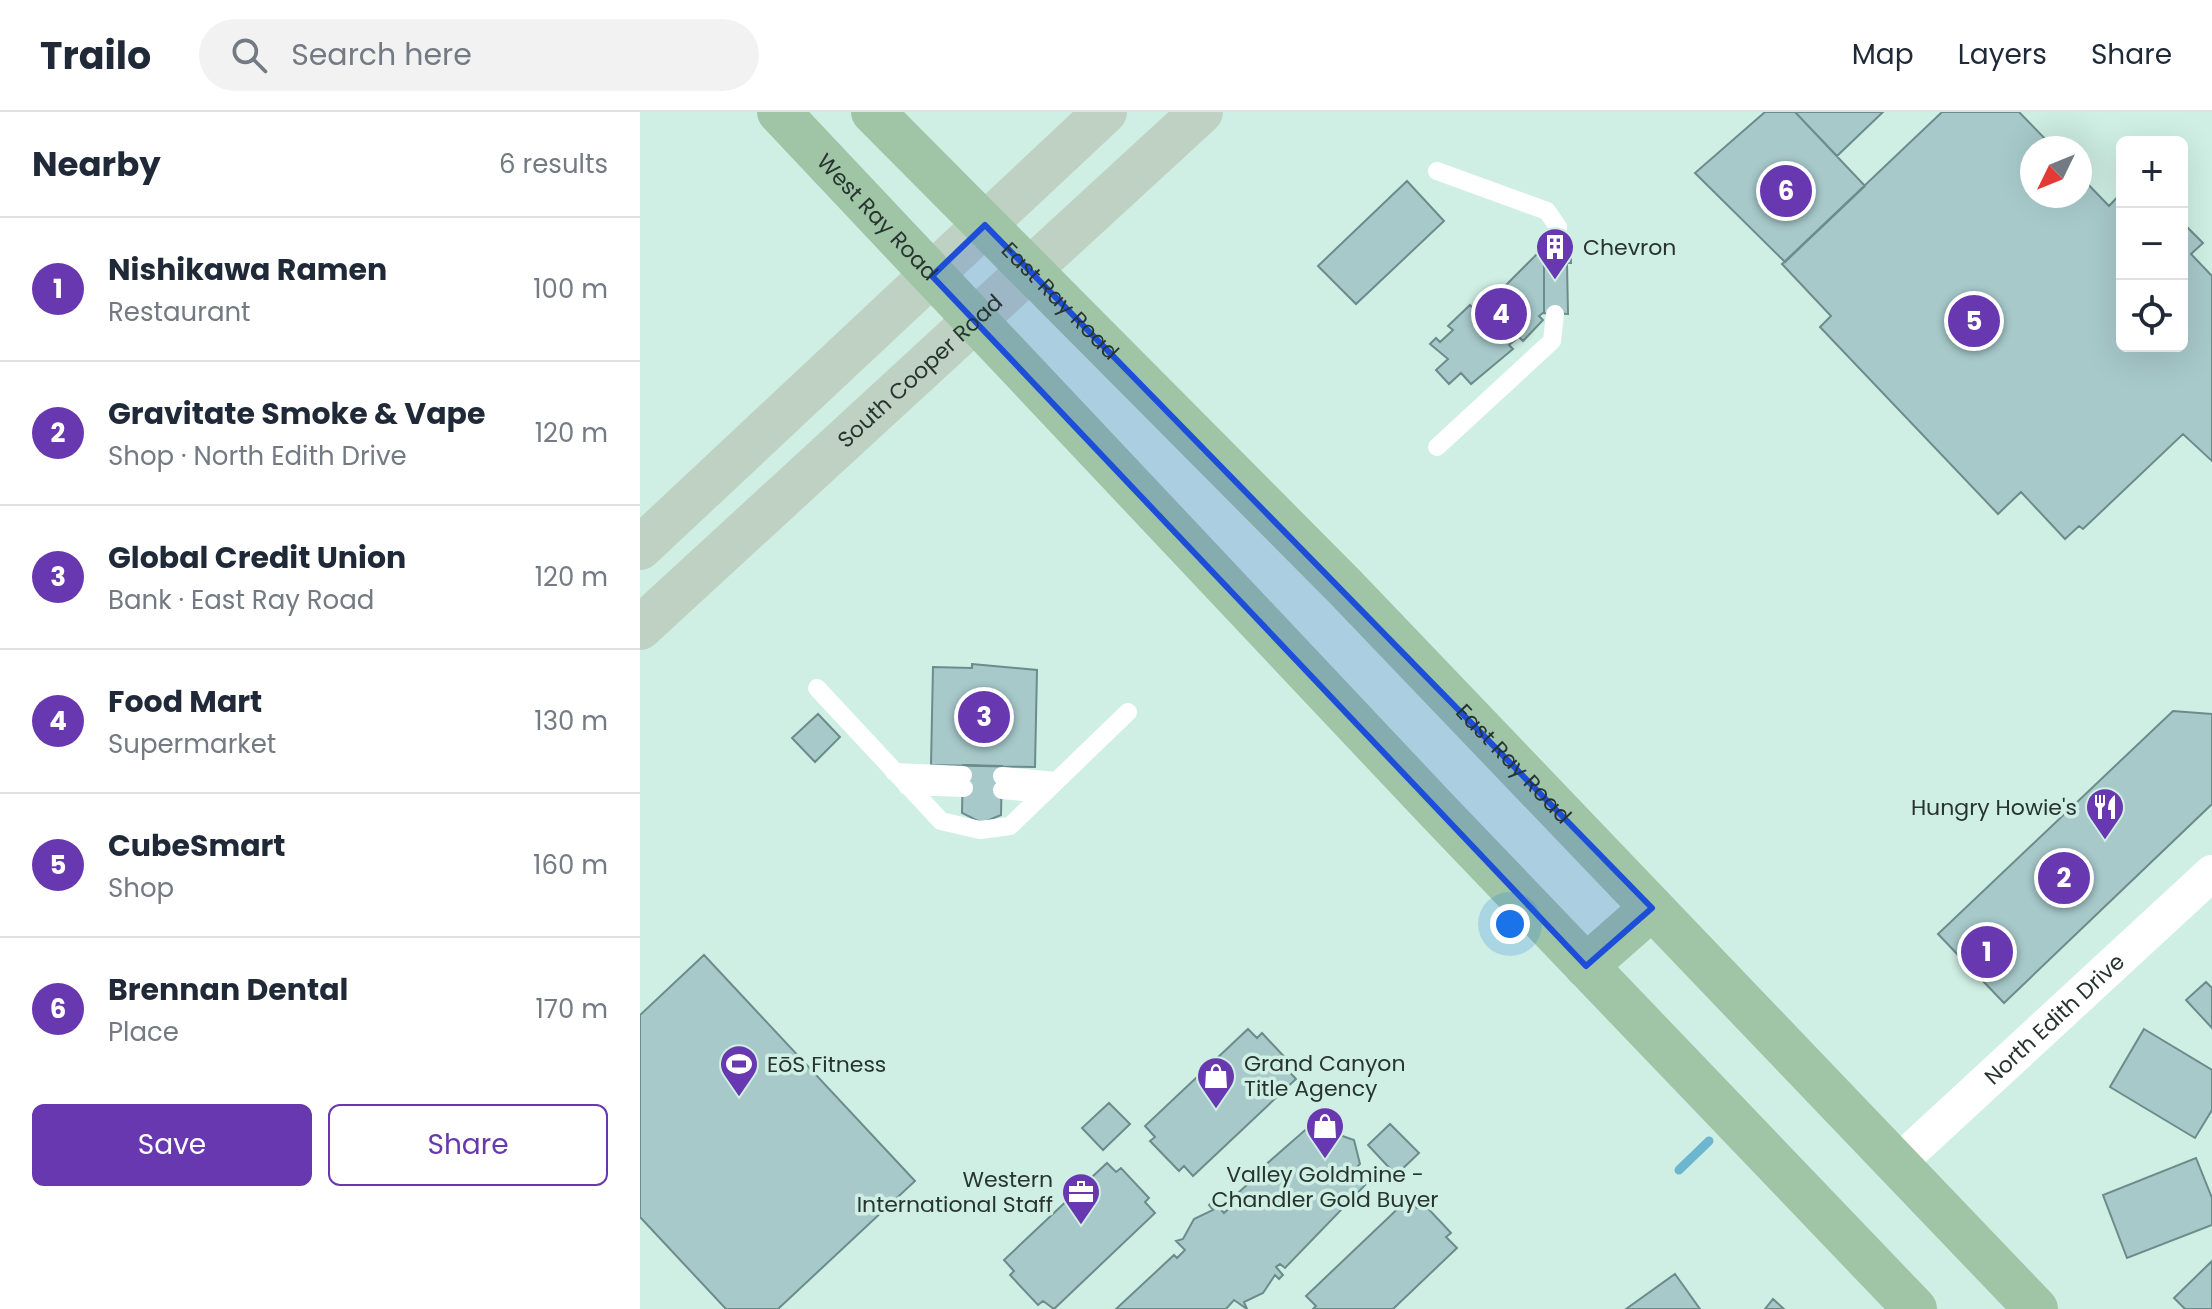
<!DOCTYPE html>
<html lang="en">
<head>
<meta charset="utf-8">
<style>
	body { margin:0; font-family:Poppins,sans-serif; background:#f2f2f3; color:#1f2937 }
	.controls { position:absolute; right:24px; top:24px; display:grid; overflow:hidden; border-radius:12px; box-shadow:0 8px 32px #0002 }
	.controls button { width:72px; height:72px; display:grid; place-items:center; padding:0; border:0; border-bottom:2px solid #e0e1e3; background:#fff; color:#1f2937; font:40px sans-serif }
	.compass { position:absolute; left:1380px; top:24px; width:72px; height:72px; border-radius:50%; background:#fff; box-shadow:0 8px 32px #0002; rotate:227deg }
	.you { position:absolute; left:870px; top:812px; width:28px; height:28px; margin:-20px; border:6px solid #fff; border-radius:50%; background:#1a73e8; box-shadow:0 0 0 12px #1a73e833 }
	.badge { display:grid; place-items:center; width:52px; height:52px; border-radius:50%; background:#6738af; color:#fff; font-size:26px; font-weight:700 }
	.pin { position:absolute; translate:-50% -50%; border:4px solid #fff; box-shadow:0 2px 8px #0006 }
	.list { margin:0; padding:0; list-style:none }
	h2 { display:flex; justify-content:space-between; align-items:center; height:104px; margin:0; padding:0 32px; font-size:34px }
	h2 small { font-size:26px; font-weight:400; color:#747a83 }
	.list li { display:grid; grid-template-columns:52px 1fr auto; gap:24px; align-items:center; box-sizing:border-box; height:144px; padding:0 32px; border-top:2px solid #e0e1e3 }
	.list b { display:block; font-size:30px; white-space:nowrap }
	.list p { margin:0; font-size:26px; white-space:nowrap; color:#747a83 }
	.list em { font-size:26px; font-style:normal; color:#747a83 }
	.actions { display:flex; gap:16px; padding:24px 32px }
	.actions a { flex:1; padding:18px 0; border:2px solid #6738af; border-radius:12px; text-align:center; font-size:28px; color:#6738af }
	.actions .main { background:#6738af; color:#fff }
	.icon { flex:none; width:44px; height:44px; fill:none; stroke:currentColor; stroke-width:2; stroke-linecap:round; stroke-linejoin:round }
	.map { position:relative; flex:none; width:1572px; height:1197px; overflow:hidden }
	header { display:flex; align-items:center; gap:48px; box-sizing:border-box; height:112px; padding:0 40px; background:#fff; border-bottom:2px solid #e0e1e3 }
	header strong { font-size:38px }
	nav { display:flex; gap:44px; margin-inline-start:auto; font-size:28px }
	.search { width:560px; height:72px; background:#f2f2f3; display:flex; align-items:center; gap:20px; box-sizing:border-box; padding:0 28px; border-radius:44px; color:#747a83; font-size:30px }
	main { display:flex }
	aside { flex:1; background:#fff }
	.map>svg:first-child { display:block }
</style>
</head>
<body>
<header>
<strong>Trailo</strong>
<div class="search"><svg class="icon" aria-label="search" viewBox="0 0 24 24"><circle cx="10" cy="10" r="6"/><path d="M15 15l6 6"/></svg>Search here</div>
<nav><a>Map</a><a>Layers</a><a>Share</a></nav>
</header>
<main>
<aside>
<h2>Nearby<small>6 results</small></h2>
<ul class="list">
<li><span class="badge">1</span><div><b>Nishikawa Ramen</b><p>Restaurant</p></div><em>100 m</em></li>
<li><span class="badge">2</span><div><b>Gravitate Smoke &amp; Vape</b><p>Shop · North Edith Drive</p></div><em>120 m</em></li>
<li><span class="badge">3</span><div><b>Global Credit Union</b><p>Bank · East Ray Road</p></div><em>120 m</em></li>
<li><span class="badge">4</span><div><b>Food Mart</b><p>Supermarket</p></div><em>130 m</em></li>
<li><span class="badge">5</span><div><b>CubeSmart</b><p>Shop</p></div><em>160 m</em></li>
<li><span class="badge">6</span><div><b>Brennan Dental</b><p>Place</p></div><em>170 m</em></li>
</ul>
<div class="actions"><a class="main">Save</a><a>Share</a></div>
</aside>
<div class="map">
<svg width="1572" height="1197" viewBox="0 0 1572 1197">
	<rect width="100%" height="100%" fill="#cfefe4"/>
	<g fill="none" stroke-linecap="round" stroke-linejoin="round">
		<path stroke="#6cb6d0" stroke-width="9" d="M 1039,1058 L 1069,1029"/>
	</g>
	<path fill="#a7c9ca" stroke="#6c8c8c" stroke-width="2" d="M 1125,0 L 1155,0 L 1225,74 L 1145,150 L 1055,61 Z
		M 1155,0 L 1243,0 L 1197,44 Z
		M 1302,0 L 1379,0 L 1414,36 L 1392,36 L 1392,84 L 1440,84 L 1440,64 L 1469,94 L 1482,80 L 1482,234 L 1542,234 L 1542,110 L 1563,131 L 1551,142 L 1572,164 L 1572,349 L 1543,322 L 1443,417 L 1439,414 L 1425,427 L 1381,380 L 1358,402 L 1180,215 L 1191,204 L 1142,152 Z
		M 767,69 L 804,109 L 716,192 L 678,154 Z
		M 904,135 L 904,200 L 899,204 L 903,208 L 883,229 L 879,225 L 869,233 L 873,237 L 831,272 L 821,261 L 809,272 L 796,258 L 808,247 L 790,232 L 796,226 L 800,230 L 813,218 L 808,214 L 830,193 L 835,198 L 858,175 L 861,178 Z
		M 904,135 L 931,135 L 931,151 L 927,151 L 928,202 L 904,201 Z
		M 332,552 L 397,558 L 395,655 L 291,653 L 293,555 L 332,556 Z
		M 1533,599 L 1572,602 L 1572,692 L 1364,891 L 1298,822 Z
		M 178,602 L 200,625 L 175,650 L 152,626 Z
		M 323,653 L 362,654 L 361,703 L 342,711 L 322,701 Z
		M 64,843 L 275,1069 L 138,1197 L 86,1197 L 0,1105 L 0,903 Z
		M 1566,870 L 1572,876 L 1572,916 L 1546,888 Z
		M 608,917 L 617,926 L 622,921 L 651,952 L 646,956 L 656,967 L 553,1064 L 544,1054 L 539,1059 L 510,1029 L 515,1025 L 505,1014 Z
		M 1504,917 L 1572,958 L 1572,998 L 1555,1026 L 1470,975 Z
		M 469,991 L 490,1012 L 463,1038 L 442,1016 Z
		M 672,1012 L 683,1023 L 688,1019 L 714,1028 L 720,1052 L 716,1056 L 729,1069 L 645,1156 L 640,1152 L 636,1155 L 643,1163 L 639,1167 L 635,1163 L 623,1181 L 604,1190 L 607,1197 L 594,1188 L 586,1197 L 476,1197 L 534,1143 L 537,1146 L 545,1138 L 536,1129 L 543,1127 L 554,1107 L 573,1098 L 569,1093 L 573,1089 L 584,1101 L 594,1092 L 590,1088 L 608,1072 L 606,1070 Z
		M 750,1012 L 779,1041 L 756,1063 L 728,1033 Z
		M 1556,1046 L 1572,1086 L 1572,1113 L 1487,1146 L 1463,1083 Z
		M 467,1051 L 476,1060 L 481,1056 L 509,1086 L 505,1090 L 515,1101 L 414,1197 L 403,1189 L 398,1193 L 370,1163 L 374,1159 L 364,1148 Z
		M 769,1086 L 777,1096 L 783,1091 L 811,1121 L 806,1125 L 817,1136 L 753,1197 L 673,1197 L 676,1194 L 666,1184 Z
		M 1572,1149 L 1572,1197 L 1545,1197 L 1534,1186 Z
		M 1035,1162 L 1060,1197 L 986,1197 Z
		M 1133,1187 L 1144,1197 L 1125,1197 Z"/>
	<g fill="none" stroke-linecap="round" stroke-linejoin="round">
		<path stroke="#fff" stroke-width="18" d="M 797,59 L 907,99 L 918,115 L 917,135
			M 797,335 L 912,229 L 915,202
			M 177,576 L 301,709 L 340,718 L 370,714 L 488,600
			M 254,660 L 323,663
			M 362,664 L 416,669
			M 267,674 L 324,676
			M 362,678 L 403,682"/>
		<path stroke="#fff" stroke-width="36" id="s1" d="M 1257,1052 L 1572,761"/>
		<g stroke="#bfd1c2" stroke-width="44">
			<path d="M 0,436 L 465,0"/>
			<path id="s2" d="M 0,516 L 561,0"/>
		</g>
		<g stroke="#9fc5a6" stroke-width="44">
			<path id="s3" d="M 139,0 L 797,698 L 1275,1197"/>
			<path id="s4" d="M 233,0 L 705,475 L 1396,1197"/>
			<path d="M 946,854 L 1012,796"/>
		</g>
	</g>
	<path fill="#1d4ed8" fill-opacity="0.2" stroke="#1d4ed8" stroke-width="6" stroke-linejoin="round" d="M 345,113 L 1012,796 L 946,854 L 292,164 Z"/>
	<defs>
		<symbol id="building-pin" viewBox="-11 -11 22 30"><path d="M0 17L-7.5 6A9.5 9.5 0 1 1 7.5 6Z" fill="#6738af" stroke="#cfefe4"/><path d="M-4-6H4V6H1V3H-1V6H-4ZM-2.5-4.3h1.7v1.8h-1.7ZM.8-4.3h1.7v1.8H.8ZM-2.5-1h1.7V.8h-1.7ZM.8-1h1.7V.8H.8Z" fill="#fff"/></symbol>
		<symbol id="restaurant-pin" viewBox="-11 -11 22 30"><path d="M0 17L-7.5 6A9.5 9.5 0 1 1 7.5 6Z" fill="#6738af" stroke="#cfefe4"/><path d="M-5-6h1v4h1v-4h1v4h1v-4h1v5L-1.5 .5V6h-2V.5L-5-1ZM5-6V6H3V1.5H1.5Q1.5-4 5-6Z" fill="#fff"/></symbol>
		<symbol id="stadium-pin" viewBox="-11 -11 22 30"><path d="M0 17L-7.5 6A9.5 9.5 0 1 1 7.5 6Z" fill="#6738af" stroke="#cfefe4"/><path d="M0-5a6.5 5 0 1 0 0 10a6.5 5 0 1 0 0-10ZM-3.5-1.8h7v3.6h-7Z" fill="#fff"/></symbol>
		<symbol id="shop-pin" viewBox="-11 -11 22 30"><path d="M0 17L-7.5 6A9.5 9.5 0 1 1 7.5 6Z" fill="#6738af" stroke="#cfefe4"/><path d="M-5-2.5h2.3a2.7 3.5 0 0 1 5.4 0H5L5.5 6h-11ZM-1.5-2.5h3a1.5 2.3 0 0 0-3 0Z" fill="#fff"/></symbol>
		<symbol id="office-pin" viewBox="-11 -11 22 30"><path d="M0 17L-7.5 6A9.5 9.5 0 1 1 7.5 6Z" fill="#6738af" stroke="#cfefe4"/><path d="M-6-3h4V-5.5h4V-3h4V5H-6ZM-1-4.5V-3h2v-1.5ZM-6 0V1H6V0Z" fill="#fff"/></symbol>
	</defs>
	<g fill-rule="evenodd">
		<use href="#building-pin" x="893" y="113" width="44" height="60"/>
		<use href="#restaurant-pin" x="1443" y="673" width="44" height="60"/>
		<use href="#stadium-pin" x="77" y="930" width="44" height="60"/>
		<use href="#shop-pin" x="554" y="942" width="44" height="60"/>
		<use href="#shop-pin" x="663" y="992" width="44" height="60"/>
		<use href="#office-pin" x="419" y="1058" width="44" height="60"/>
	</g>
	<g text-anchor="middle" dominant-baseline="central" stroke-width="7" stroke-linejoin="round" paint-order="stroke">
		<g font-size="22" fill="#283430" stroke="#cfefe4">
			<text stroke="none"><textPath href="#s3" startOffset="144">West Ray Road</textPath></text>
			<text stroke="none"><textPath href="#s4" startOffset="266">East Ray Road</textPath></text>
			<text stroke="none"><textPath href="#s2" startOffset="380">South Cooper Road</textPath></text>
			<text stroke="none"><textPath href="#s4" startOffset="914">East Ray Road</textPath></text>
			<text stroke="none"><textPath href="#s1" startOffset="214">North Edith Drive</textPath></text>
		</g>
		<g font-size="22" fill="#283430" stroke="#cfefe4" text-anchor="start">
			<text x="943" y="135">Chevron</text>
			<text x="1437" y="695" text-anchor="end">Hungry Howie's</text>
			<text x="604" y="951">Grand Canyon<tspan x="604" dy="25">Title Agency</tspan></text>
			<text x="127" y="952">EōS Fitness</text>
			<text x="685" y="1062" text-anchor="middle">Valley Goldmine -<tspan x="685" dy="25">Chandler Gold Buyer</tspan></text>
			<text x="413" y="1067" text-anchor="end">Western<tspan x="413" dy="25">International Staff</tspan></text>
		</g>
	</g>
</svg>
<div class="controls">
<button>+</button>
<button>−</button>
<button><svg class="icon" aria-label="locate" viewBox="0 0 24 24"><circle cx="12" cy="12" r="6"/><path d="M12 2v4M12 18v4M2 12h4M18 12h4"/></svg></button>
</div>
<svg class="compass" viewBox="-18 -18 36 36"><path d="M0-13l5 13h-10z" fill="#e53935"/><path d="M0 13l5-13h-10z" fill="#747a83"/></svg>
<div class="you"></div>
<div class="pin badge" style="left:1347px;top:840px">1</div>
<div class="pin badge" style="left:1424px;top:766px">2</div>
<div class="pin badge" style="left:344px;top:605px">3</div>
<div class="pin badge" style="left:861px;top:202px">4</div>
<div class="pin badge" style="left:1334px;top:209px">5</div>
<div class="pin badge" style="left:1146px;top:79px">6</div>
</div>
</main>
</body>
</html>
